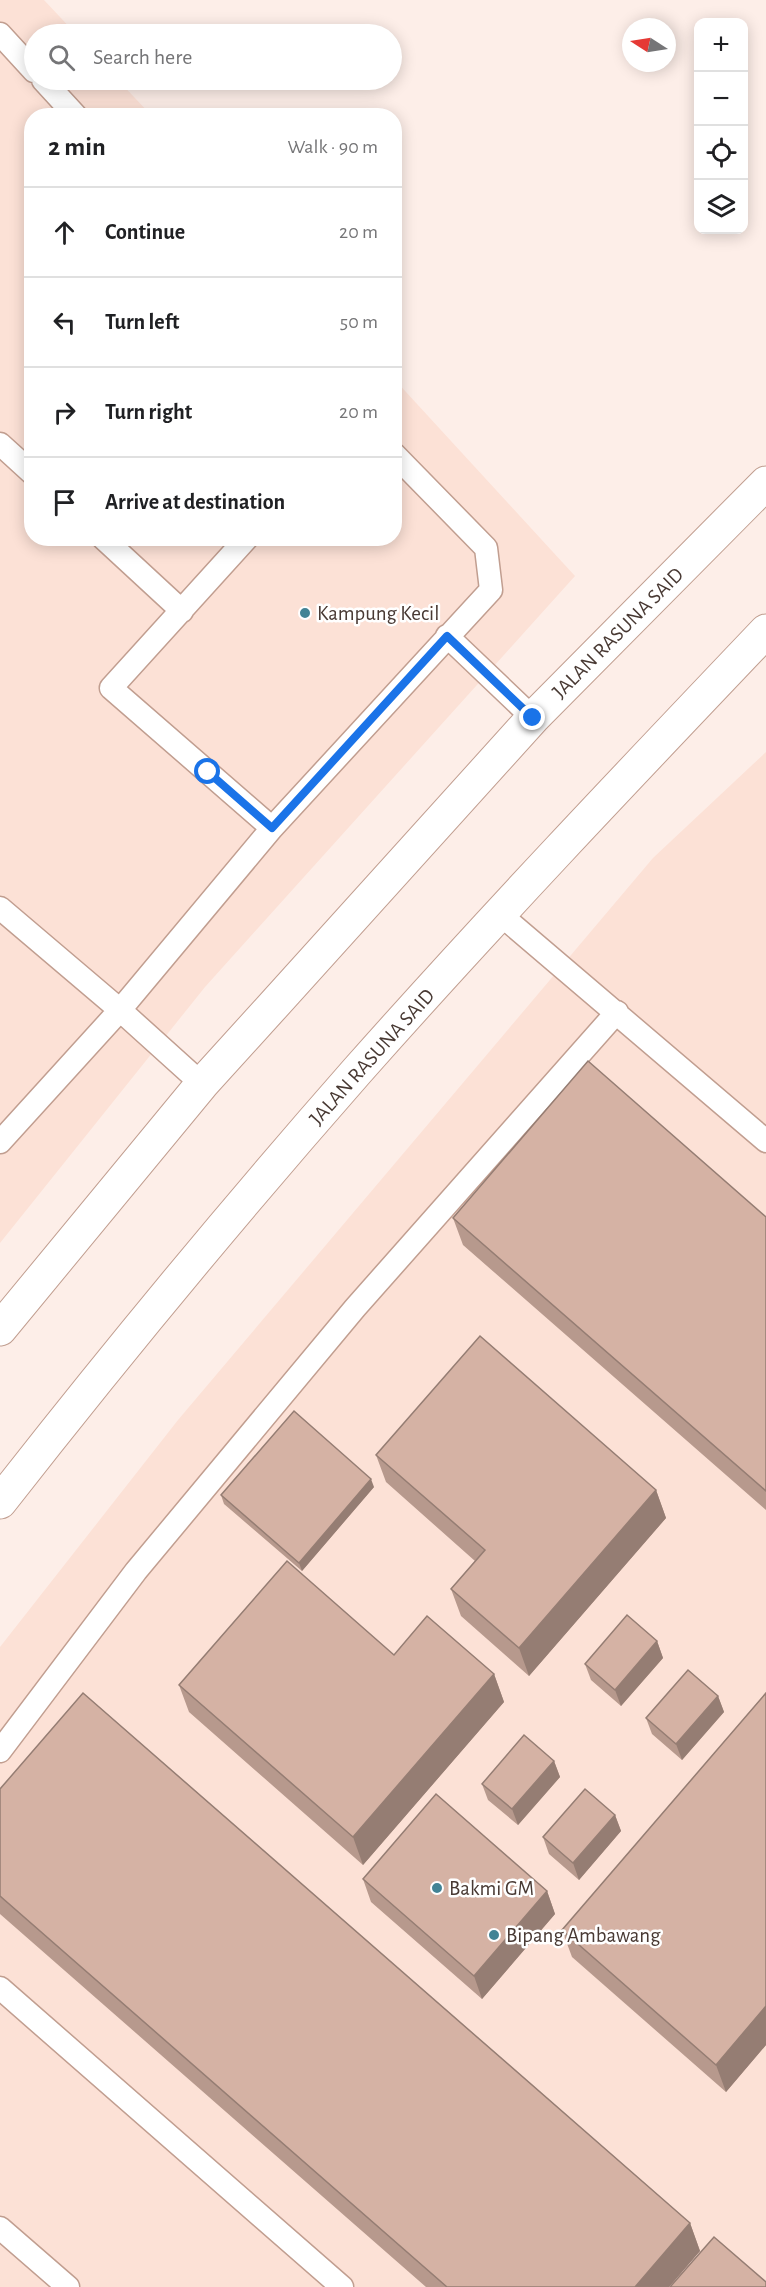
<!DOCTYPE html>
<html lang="en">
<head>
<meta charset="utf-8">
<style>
	body { margin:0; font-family:"Alegreya Sans",sans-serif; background:#f2f2f2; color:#202124 }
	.controls { position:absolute; right:18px; top:18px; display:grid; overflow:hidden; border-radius:12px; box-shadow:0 3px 15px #0003 }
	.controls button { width:54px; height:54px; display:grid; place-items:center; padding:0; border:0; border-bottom:2px solid #e0e0e0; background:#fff; color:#202124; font:30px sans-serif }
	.compass { position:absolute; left:622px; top:18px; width:54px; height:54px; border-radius:50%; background:#fff; box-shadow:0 3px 15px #0003; rotate:282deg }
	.stop { position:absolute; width:18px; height:18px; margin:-14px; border:4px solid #1a73e8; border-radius:50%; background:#fff }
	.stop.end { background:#1a73e8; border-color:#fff; box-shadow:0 2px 6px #0008 }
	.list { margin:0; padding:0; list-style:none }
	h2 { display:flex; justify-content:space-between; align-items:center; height:78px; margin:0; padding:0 24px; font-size:26px }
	h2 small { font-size:20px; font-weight:400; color:#757577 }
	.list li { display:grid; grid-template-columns:39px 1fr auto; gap:18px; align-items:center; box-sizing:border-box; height:90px; padding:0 24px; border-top:2px solid #e0e0e0 }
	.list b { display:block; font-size:22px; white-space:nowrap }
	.list em { font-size:20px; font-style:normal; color:#757577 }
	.icon { flex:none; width:33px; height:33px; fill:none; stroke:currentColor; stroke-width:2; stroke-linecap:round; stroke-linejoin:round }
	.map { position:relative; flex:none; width:766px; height:2287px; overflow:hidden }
	.search { position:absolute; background:#fff; box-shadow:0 3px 15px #0003; left:24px; top:24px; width:378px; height:66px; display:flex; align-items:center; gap:15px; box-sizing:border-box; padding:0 21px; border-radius:33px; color:#757577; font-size:22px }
	.panel { position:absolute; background:#fff; box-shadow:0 3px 15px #0003; left:24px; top:108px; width:378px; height:438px; border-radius:24px }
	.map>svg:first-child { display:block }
</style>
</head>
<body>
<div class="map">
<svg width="766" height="2287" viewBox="0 0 766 2287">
	<rect width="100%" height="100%" fill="#fdeee8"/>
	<path fill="#fce1d6" d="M 0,0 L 44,0 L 76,34 L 34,34 L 34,80 L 118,80 L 151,115 L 32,116 L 32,538 L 394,538 L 395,380 L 575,576 L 205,987 L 0,1243 Z
		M 766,752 L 766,2287 L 0,2287 L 0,1647 L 178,1420 L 653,858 Z"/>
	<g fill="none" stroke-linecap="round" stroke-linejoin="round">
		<defs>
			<path id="service" d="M 0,34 L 34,71
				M 43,80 L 76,116
				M 0,444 L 32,473
				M 103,538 L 182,611
				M 247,538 L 111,688 L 272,828
				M 447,636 L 533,718
				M 0,908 L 120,1010 L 0,1142
				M 501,915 L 766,1141
				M 202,1084 L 120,1010 L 272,828 L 491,590 L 486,548 L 394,454
				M 0,1751 L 136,1571 L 355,1308 L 617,1012
				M 0,1988 L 342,2287
				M 0,2228 L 68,2287"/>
			<path id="minor" d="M 0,1329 L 202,1084 L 271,1008 L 533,718 L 766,483
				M 0,1502 C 115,1355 234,1211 357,1071 C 490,921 628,776 766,631"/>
		</defs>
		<use href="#service" stroke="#c19e90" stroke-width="25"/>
		<use href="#minor" stroke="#c19e90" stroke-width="35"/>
		<use href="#service" stroke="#fff" stroke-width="22"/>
		<use href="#minor" stroke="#fff" stroke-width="33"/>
	</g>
	<path fill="#b7998d" d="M 766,1217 L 766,1510 L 463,1245 L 453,1218 Z
		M 376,1455 L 656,1490 L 666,1518 L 529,1676 L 461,1616 L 451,1589 L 475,1561 L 386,1482 Z
		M 374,1487 L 302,1571 L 224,1504 L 221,1495 Z
		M 657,1641 L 663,1658 L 621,1706 L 591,1680 L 585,1664 Z
		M 394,1655 L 494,1674 L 504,1702 L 363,1865 L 189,1712 L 179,1685 Z
		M 766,1693 L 766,2045 L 726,2092 L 572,1957 L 562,1930 Z
		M 718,1696 L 724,1712 L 682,1760 L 652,1734 L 646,1718 Z
		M 554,1761 L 560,1777 L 518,1825 L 488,1800 L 482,1784 Z
		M 0,1789 L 690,2223 L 700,2251 L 669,2287 L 426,2287 L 0,1914 Z
		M 615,1815 L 621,1831 L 579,1880 L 549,1854 L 543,1837 Z
		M 363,1879 L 547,1891 L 555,1914 L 482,1999 L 371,1902 Z"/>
	<path fill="#957d73" d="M 371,1479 L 374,1487 L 302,1571 L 299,1563 Z
		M 656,1490 L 666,1518 L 529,1676 L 519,1648 Z
		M 657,1641 L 663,1658 L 621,1706 L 615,1690 Z
		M 494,1674 L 504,1702 L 363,1865 L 353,1837 Z
		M 718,1696 L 724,1712 L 682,1760 L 676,1744 Z
		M 554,1761 L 560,1777 L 518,1825 L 512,1809 Z
		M 615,1815 L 621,1831 L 579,1880 L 573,1863 Z
		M 547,1891 L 555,1914 L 482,1999 L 474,1976 Z
		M 766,2006 L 766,2045 L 726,2092 L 716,2065 Z
		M 690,2223 L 700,2251 L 669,2287 L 635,2287 Z"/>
	<path fill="#d5b2a4" stroke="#957d73" stroke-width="1.5" d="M 588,1061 L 766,1217 L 766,1491 L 453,1218 Z
		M 480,1336 L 656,1490 L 519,1648 L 451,1589 L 485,1550 L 376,1455 Z
		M 294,1411 L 371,1479 L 299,1563 L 221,1495 Z
		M 287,1561 L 394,1655 L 427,1616 L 494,1674 L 353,1837 L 179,1685 Z
		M 627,1615 L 657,1641 L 615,1690 L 585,1664 Z
		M 688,1670 L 718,1696 L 676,1744 L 646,1718 Z
		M 83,1693 L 690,2223 L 635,2287 L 447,2287 L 0,1896 L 0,1789 Z
		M 766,1693 L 766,2006 L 716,2065 L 562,1930 Z
		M 524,1735 L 554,1761 L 512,1809 L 482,1784 Z
		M 585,1789 L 615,1815 L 573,1863 L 543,1837 Z
		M 436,1794 L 547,1891 L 474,1976 L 363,1879 Z
		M 714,2237 L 766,2282 L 766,2287 L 670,2287 Z"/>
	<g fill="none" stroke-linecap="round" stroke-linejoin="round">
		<path stroke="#1a73e8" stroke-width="8" d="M 208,772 L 272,828 L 447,636 L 533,718"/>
	</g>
	<g fill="#428395" stroke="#fff" stroke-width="2">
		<circle cx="305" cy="613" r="6"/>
		<circle cx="437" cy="1888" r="6"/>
		<circle cx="494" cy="1935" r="6"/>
	</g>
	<g text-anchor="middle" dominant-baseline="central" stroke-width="5" stroke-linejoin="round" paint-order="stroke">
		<g font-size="21" fill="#483933" stroke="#fff" text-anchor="start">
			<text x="317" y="613">Kampung Kecil</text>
			<text x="449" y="1888">Bakmi GM</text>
			<text x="506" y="1935">Bipang Ambawang</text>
		</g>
		<g font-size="21" fill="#483933" stroke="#fff">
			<text transform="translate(618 633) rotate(-45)">JALAN RASUNA SAID</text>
			<text transform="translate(372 1057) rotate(-48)">JALAN RASUNA SAID</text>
		</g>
	</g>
</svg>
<div class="controls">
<button>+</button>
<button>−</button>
<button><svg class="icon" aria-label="locate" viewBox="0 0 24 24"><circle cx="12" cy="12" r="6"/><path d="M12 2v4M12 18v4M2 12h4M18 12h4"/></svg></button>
<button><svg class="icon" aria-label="layers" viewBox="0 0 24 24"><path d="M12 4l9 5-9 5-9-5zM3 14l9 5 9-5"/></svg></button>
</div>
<svg class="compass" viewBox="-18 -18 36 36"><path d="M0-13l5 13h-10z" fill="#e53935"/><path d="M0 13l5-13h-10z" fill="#757577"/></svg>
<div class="stop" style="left:208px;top:772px"></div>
<div class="stop end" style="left:533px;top:718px"></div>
<div class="search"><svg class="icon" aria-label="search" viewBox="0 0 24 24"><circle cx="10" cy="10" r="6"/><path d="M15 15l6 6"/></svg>Search here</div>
<section class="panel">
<h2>2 min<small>Walk · 90 m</small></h2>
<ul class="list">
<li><svg class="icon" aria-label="ahead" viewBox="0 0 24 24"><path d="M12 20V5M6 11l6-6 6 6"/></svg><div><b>Continue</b></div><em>20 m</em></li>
<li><svg class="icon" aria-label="left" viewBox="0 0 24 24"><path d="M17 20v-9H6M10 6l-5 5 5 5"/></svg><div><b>Turn left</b></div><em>50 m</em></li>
<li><svg class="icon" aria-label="right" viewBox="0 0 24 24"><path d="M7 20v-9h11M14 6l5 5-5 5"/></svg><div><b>Turn right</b></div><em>20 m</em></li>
<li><svg class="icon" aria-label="arrive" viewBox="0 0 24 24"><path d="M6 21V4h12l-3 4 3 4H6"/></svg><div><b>Arrive at destination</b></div></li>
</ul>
</section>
</div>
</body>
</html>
